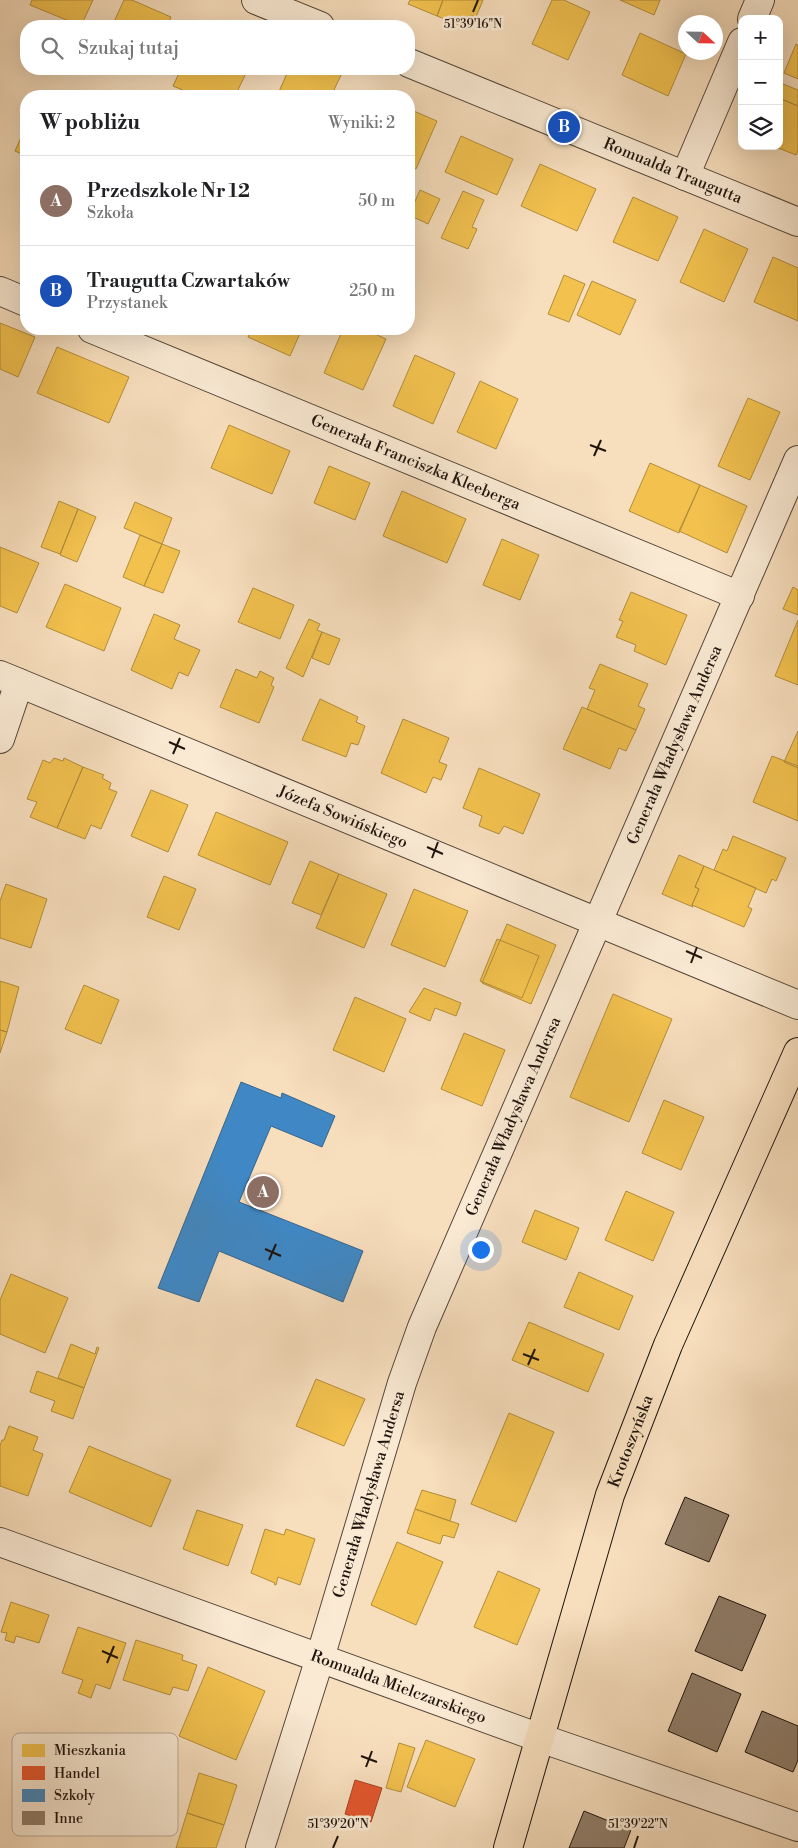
<!DOCTYPE html>
<html lang="pl">
<head>
<meta charset="utf-8">
<style>
	body { margin:0; font-family:"Libre Bodoni",serif; background:#f6f6f6; color:#202124 }
	.controls { position:absolute; right:15px; top:15px; display:grid; overflow:hidden; border-radius:10px; box-shadow:0 5px 20px #0002 }
	.controls button { width:45px; height:45px; display:grid; place-items:center; padding:0; border:0; border-bottom:1px solid #e0e0e0; background:#fff; color:#202124; font:25px sans-serif }
	.compass { position:absolute; left:678px; top:15px; width:45px; height:45px; border-radius:50%; background:#fff; box-shadow:0 5px 20px #0002; rotate:112deg }
	.you { position:absolute; left:480px; top:1249px; width:18px; height:18px; margin:-12px; border:4px solid #fff; border-radius:50%; background:#1a73e8; box-shadow:0 0 0 8px #1a73e833 }
	.badge { display:grid; place-items:center; width:32px; height:32px; border-radius:50%; background:#8f2418; color:#fff; font-size:16px; font-weight:700 }
	.pin { position:absolute; translate:-50% -50%; border:2px solid #fff; box-shadow:0 1px 5px #0006 }
	.list { margin:0; padding:0; list-style:none }
	h2 { display:flex; justify-content:space-between; align-items:center; height:65px; margin:0; padding:0 20px; font-size:21px }
	h2 small { font-size:16px; font-weight:400; color:#757577 }
	.list li { display:grid; grid-template-columns:32px 1fr auto; gap:15px; align-items:center; box-sizing:border-box; height:90px; padding:0 20px; border-top:1px solid #e0e0e0 }
	.list b { display:block; font-size:19px; white-space:nowrap }
	.list p { margin:0; font-size:16px; white-space:nowrap; color:#757577 }
	.list em { font-size:16px; font-style:normal; color:#757577 }
	.icon { flex:none; width:28px; height:28px; fill:none; stroke:currentColor; stroke-width:2; stroke-linecap:round; stroke-linejoin:round }
	.map { position:relative; flex:none; width:798px; height:1848px; overflow:hidden }
	.search { position:absolute; background:#fff; box-shadow:0 5px 20px #0002; left:20px; top:20px; width:395px; height:55px; display:flex; align-items:center; gap:12px; box-sizing:border-box; padding:0 18px; border-radius:20px; color:#757577; font-size:19px }
	.panel { position:absolute; background:#fff; box-shadow:0 5px 20px #0002; left:20px; top:90px; width:395px; height:245px; border-radius:20px }
	.map>svg:first-child { display:block }
</style>
</head>
<body>
<div class="map">
<svg width="798" height="1848" viewBox="0 0 798 1848">
	<rect width="100%" height="100%" fill="#f7debd"/>
	<filter id="stains"><feTurbulence type="fractalNoise" baseFrequency=".004" numOctaves="4"/><feColorMatrix values="0 0 0 0 .2 0 0 0 0 .09 0 0 0 0 .02 0 0 0 .5 -.17"/></filter>
	<radialGradient id="worn" r=".72"><stop offset=".6" stop-color="#630" stop-opacity="0"/><stop offset="1" stop-color="#630" stop-opacity=".3"/></radialGradient>
	<path fill="#f2c14e" stroke="#b38d3a" d="M 32,0 L 93,0 L 81,26 L 30,5 Z
		M 124,0 L 132,0 L 171,17 L 167,26 L 112,26 Z
		M 410,0 L 443,0 L 437,16 L 408,4 Z
		M 443,0 L 483,0 L 476,17 L 470,15 L 464,27 L 437,16 Z
		M 552,0 L 564,0 L 590,12 L 568,60 L 532,44 Z
		M 620,0 L 660,0 L 654,15 Z
		M 202,21 L 214,26 L 200,26 Z
		M 640,33 L 686,54 L 668,96 L 622,75 Z
		M 796,44 L 798,45 L 798,79 L 784,73 Z
		M 181,69 L 248,69 L 235,96 L 197,96 L 173,86 Z
		M 289,69 L 333,69 L 342,73 L 331,96 L 277,96 Z
		M 783,84 L 798,90 L 798,106 L 779,98 L 779,93 Z
		M 779,98 L 798,106 L 798,151 L 796,155 L 773,146 L 779,146 Z
		M 409,109 L 437,121 L 416,169 L 409,166 Z
		M 26,126 L 26,156 L 15,151 Z
		M 461,136 L 513,159 L 497,195 L 445,172 Z
		M 540,164 L 596,189 L 577,231 L 521,206 Z
		M 420,190 L 440,199 L 428,224 L 409,215 Z
		M 463,191 L 484,200 L 472,227 L 477,229 L 468,249 L 441,238 Z
		M 633,197 L 678,217 L 658,261 L 613,242 Z
		M 704,229 L 748,249 L 724,302 L 680,282 Z
		M 773,257 L 798,268 L 798,321 L 754,302 Z
		M 564,275 L 585,284 L 569,322 L 548,314 Z
		M 592,281 L 636,300 L 620,335 L 577,315 Z
		M 0,323 L 35,337 L 18,377 L 0,369 Z
		M 252,329 L 302,329 L 290,356 L 248,337 Z
		M 343,329 L 364,329 L 386,339 L 363,390 L 324,373 Z
		M 57,347 L 129,377 L 109,423 L 37,393 Z
		M 415,355 L 455,373 L 433,424 L 393,406 Z
		M 480,381 L 518,399 L 496,449 L 457,432 Z
		M 748,398 L 780,412 L 750,480 L 718,466 Z
		M 229,425 L 290,451 L 272,494 L 211,468 Z
		M 650,463 L 700,485 L 679,533 L 629,511 Z
		M 329,466 L 370,483 L 355,520 L 314,503 Z
		M 700,485 L 747,506 L 727,553 L 679,531 Z
		M 402,491 L 466,519 L 447,563 L 383,536 Z
		M 59,501 L 78,509 L 60,554 L 41,547 Z
		M 135,502 L 172,518 L 162,544 L 124,528 Z
		M 78,509 L 96,517 L 77,562 L 60,555 Z
		M 140,535 L 162,544 L 144,586 L 123,577 Z
		M 502,539 L 539,555 L 520,600 L 483,585 Z
		M 162,544 L 180,551 L 163,593 L 144,586 Z
		M 0,547 L 39,563 L 17,613 L 0,606 Z
		M 65,584 L 121,608 L 104,651 L 46,627 Z
		M 793,587 L 798,590 L 798,615 L 783,609 Z
		M 253,588 L 294,605 L 280,639 L 238,622 Z
		M 631,592 L 687,615 L 666,665 L 634,651 L 636,645 L 616,637 L 623,621 L 619,620 Z
		M 154,614 L 180,625 L 174,639 L 200,650 L 188,676 L 179,672 L 172,689 L 131,670 Z
		M 309,619 L 320,624 L 317,630 L 322,632 L 303,677 L 286,668 Z
		M 798,620 L 798,685 L 775,676 Z
		M 322,632 L 340,639 L 329,665 L 312,658 Z
		M 600,664 L 648,684 L 638,706 L 645,709 L 636,730 L 587,709 L 595,690 L 589,688 Z
		M 236,669 L 257,678 L 260,671 L 274,678 L 271,685 L 274,687 L 259,723 L 220,707 Z
		M 320,699 L 358,717 L 356,722 L 365,726 L 358,745 L 351,743 L 346,757 L 302,740 Z
		M 582,707 L 636,730 L 626,751 L 619,748 L 610,769 L 563,749 Z
		M 403,719 L 449,738 L 439,762 L 447,765 L 441,780 L 433,777 L 426,793 L 381,773 Z
		M 798,731 L 798,768 L 784,762 Z
		M 772,756 L 798,766 L 798,821 L 753,802 Z
		M 54,758 L 63,761 L 64,758 L 83,767 L 57,828 L 30,817 L 37,802 L 27,799 L 43,760 L 50,763 Z
		M 83,767 L 104,775 L 102,778 L 111,783 L 109,789 L 117,792 L 101,829 L 91,825 L 85,839 L 57,828 Z
		M 479,768 L 540,794 L 523,834 L 504,826 L 499,834 L 479,826 L 482,816 L 463,808 Z
		M 151,790 L 188,805 L 168,852 L 131,836 Z
		M 216,812 L 288,842 L 270,885 L 198,855 Z
		M 733,836 L 786,858 L 776,881 L 772,879 L 766,893 L 714,870 L 723,849 L 727,851 Z
		M 679,855 L 704,866 L 695,887 L 699,889 L 692,905 L 693,907 L 662,894 Z
		M 310,861 L 339,874 L 321,915 L 292,903 Z
		M 704,866 L 756,888 L 748,907 L 752,909 L 744,927 L 692,905 L 699,889 L 695,887 Z
		M 339,874 L 387,894 L 364,948 L 316,928 Z
		M 164,876 L 196,889 L 179,930 L 147,917 Z
		M 6,884 L 47,899 L 31,948 L 0,938 L 0,901 Z
		M 414,889 L 468,911 L 445,967 L 391,945 Z
		M 507,924 L 556,945 L 531,1004 L 482,983 Z
		M 497,939 L 539,956 L 522,998 L 480,981 Z
		M 0,981 L 19,987 L 7,1032 L 0,1030 Z
		M 84,985 L 119,1000 L 101,1044 L 65,1029 Z
		M 424,988 L 461,1003 L 456,1016 L 435,1008 L 430,1021 L 409,1012 Z
		M 613,994 L 672,1019 L 629,1122 L 570,1097 Z
		M 355,997 L 406,1019 L 384,1072 L 333,1050 Z
		M 0,1030 L 7,1032 L 0,1053 Z
		M 464,1033 L 505,1050 L 482,1106 L 441,1089 Z
		M 664,1100 L 704,1117 L 681,1170 L 642,1153 Z
		M 626,1191 L 674,1212 L 653,1261 L 605,1240 Z
		M 535,1210 L 579,1228 L 566,1260 L 522,1242 Z
		M 579,1272 L 633,1296 L 619,1330 L 564,1307 Z
		M 11,1274 L 68,1298 L 45,1353 L 0,1334 L 0,1300 Z
		M 529,1322 L 604,1354 L 588,1392 L 512,1360 Z
		M 71,1344 L 95,1354 L 97,1347 L 99,1348 L 84,1388 L 58,1378 Z
		M 37,1371 L 84,1388 L 73,1419 L 51,1411 L 55,1401 L 30,1392 Z
		M 316,1379 L 365,1399 L 344,1446 L 296,1426 Z
		M 509,1413 L 554,1432 L 516,1522 L 471,1504 Z
		M 9,1426 L 38,1437 L 33,1450 L 43,1454 L 28,1496 L 0,1486 L 0,1446 L 2,1440 L 4,1440 Z
		M 89,1446 L 171,1480 L 151,1527 L 69,1492 Z
		M 422,1490 L 456,1500 L 450,1521 L 415,1509 Z
		M 415,1509 L 459,1524 L 454,1538 L 443,1535 L 440,1544 L 407,1533 Z
		M 197,1510 L 243,1525 L 228,1566 L 183,1549 Z
		M 265,1529 L 284,1535 L 286,1529 L 315,1539 L 300,1585 L 278,1577 L 276,1585 L 274,1584 L 275,1583 L 251,1573 Z
		M 397,1542 L 443,1562 L 416,1625 L 371,1605 Z
		M 498,1571 L 540,1589 L 517,1645 L 474,1627 Z
		M 11,1602 L 49,1615 L 39,1643 L 16,1636 L 14,1643 L 5,1640 L 7,1633 L 1,1632 Z
		M 78,1627 L 126,1643 L 110,1689 L 96,1684 L 91,1698 L 78,1693 L 83,1680 L 62,1673 Z
		M 136,1640 L 183,1655 L 182,1660 L 197,1665 L 188,1691 L 173,1687 L 170,1695 L 123,1680 Z
		M 208,1667 L 265,1691 L 236,1760 L 179,1736 Z
		M 426,1740 L 475,1759 L 455,1807 L 407,1787 Z
		M 399,1743 L 415,1748 L 401,1792 L 386,1788 Z
		M 199,1773 L 237,1785 L 224,1825 L 187,1813 Z
		M 187,1813 L 224,1825 L 216,1848 L 176,1848 Z"/>
	<path fill="#e4572e" stroke="#a94324" d="M 355,1780 L 382,1788 L 371,1822 L 345,1814 Z"/>
	<path fill="#3f88c5" stroke="#35658e" d="M 241,1082 L 281,1098 L 282,1093 L 335,1116 L 322,1147 L 271,1126 L 239,1202 L 363,1251 L 343,1302 L 219,1251 L 199,1302 L 158,1288 Z"/>
	<path fill="#8f7d69" stroke="#1f140d" d="M 685,1497 L 729,1515 L 709,1562 L 665,1544 Z
		M 719,1596 L 766,1615 L 742,1671 L 695,1651 Z
		M 692,1673 L 741,1694 L 717,1752 L 668,1731 Z
		M 762,1711 L 798,1726 L 798,1760 L 793,1772 L 745,1752 Z
		M 584,1811 L 631,1830 L 624,1848 L 569,1848 Z"/>
	<g fill="none" stroke-linecap="round" stroke-linejoin="round">
		<defs>
			<g id="minor">
				<path d="M 256,0 L 320,26"/>
				<path d="M 752,19 L 760,0"/>
				<path id="s1" d="M 409,63 L 798,222"/>
				<path d="M 685,176 L 742,42"/>
				<path d="M 0,291 L 26,302"/>
				<path id="s2" d="M 92,329 L 740,596"/>
				<path id="s3" d="M 0,675 L 798,1005"/>
				<path d="M 0,739 L 19,683"/>
				<path id="s4" d="M 0,1542 L 540,1738 L 798,1827"/>
				<path id="s5" d="M 260,1848 L 320,1658 L 402,1383 L 422,1327 L 798,460"/>
			</g>
			<g id="major">
				<path id="s6" d="M 508,1848 L 610,1495 L 668,1345 L 798,1052"/>
			</g>
		</defs>
		<use href="#minor" stroke="#554639" stroke-width="30"/>
		<use href="#major" stroke="#1f140d" stroke-width="30"/>
		<use href="#minor" stroke="#faead4" stroke-width="28"/>
		<use href="#major" stroke="#f7debd" stroke-width="28"/>
	</g>
	<path fill="none" stroke="#1f140d" stroke-width="2" d="M 473,12 L 478,0M 590,445 L 606,451M 594,456 L 601,440M 169,742 L 185,749M 173,754 L 180,738M 427,847 L 443,854M 432,858 L 438,842M 686,951 L 702,958M 691,963 L 697,947M 265,1249 L 281,1256M 269,1260 L 276,1244M 523,1354 L 539,1360M 528,1365 L 535,1349M 102,1651 L 118,1658M 107,1663 L 114,1646M 361,1756 L 377,1762M 366,1767 L 372,1751M 333,1848 L 338,1836M 634,1848 L 638,1836"/>
	<g text-anchor="middle" dominant-baseline="central" stroke-width="5" stroke-linejoin="round" paint-order="stroke">
		<g font-size="16" fill="#1f140d" stroke="#faead4">
			<text stroke="none"><textPath href="#s1" startOffset="285">Romualda Traugutta</textPath></text>
			<text stroke="none"><textPath href="#s2" startOffset="350">Generała Franciszka Kleeberga</textPath></text>
			<text stroke="none"><textPath href="#s5" startOffset="1180">Generała Władysława Andersa</textPath></text>
			<text stroke="none"><textPath href="#s3" startOffset="371">Józefa Sowińskiego</textPath></text>
			<text stroke="none"><textPath href="#s5" startOffset="775">Generała Władysława Andersa</textPath></text>
			<text stroke="none"><textPath href="#s6" startOffset="425">Krotoszyńska</textPath></text>
			<text stroke="none"><textPath href="#s5" startOffset="370">Generała Władysława Andersa</textPath></text>
			<text stroke="none"><textPath href="#s4" startOffset="424">Romualda Mielczarskiego</textPath></text>
		</g>
	</g>
	<rect x="12" y="1733" width="166" height="103" rx="8" fill="#faead4" stroke="#b8aa98" stroke-width="1"/>
	<rect x="22" y="1744" width="23" height="13" fill="#f2c14e"/>
	<rect x="22" y="1766" width="23" height="14" fill="#e4572e"/>
	<rect x="22" y="1789" width="23" height="13" fill="#3f88c5"/>
	<rect x="22" y="1811" width="23" height="14" fill="#8f7d69"/>
	<g font-size="14" fill="#1f140d">
		<text x="54" y="1755">Mieszkania</text>
		<text x="54" y="1778">Handel</text>
		<text x="54" y="1800">Szkoły</text>
		<text x="54" y="1823">Inne</text>
	</g>
	<g font-size="12" text-anchor="middle" fill="#1f140d" stroke="#faead4" stroke-width="5" stroke-linejoin="round" paint-order="stroke">
		<text x="473" y="28">51°39'16"N</text>
		<text x="338" y="1828">51°39'20"N</text>
		<text x="638" y="1828">51°39'22"N</text>
	</g>
	<rect width="100%" height="100%" filter="url(#stains)"/>
	<rect width="100%" height="100%" fill="url(#worn)"/>
</svg>
<div class="controls">
<button>+</button>
<button>−</button>
<button><svg class="icon" aria-label="layers" viewBox="0 0 24 24"><path d="M12 4l9 5-9 5-9-5zM3 14l9 5 9-5"/></svg></button>
</div>
<svg class="compass" viewBox="-18 -18 36 36"><path d="M0-13l5 13h-10z" fill="#e53935"/><path d="M0 13l5-13h-10z" fill="#757577"/></svg>
<div class="you"></div>
<div class="pin badge" style="left:263px;top:1192px;background:#8d6e63">A</div>
<div class="pin badge" style="left:564px;top:127px;background:#1a4fb4">B</div>
<div class="search"><svg class="icon" aria-label="search" viewBox="0 0 24 24"><circle cx="10" cy="10" r="6"/><path d="M15 15l6 6"/></svg>Szukaj tutaj</div>
<section class="panel">
<h2>W pobliżu<small>Wyniki: 2</small></h2>
<ul class="list">
<li><span class="badge" style="background:#8d6e63">A</span><div><b>Przedszkole Nr 12</b><p>Szkoła</p></div><em>50 m</em></li>
<li><span class="badge" style="background:#1a4fb4">B</span><div><b>Traugutta Czwartaków</b><p>Przystanek</p></div><em>250 m</em></li>
</ul>
</section>
</div>
</body>
</html>
